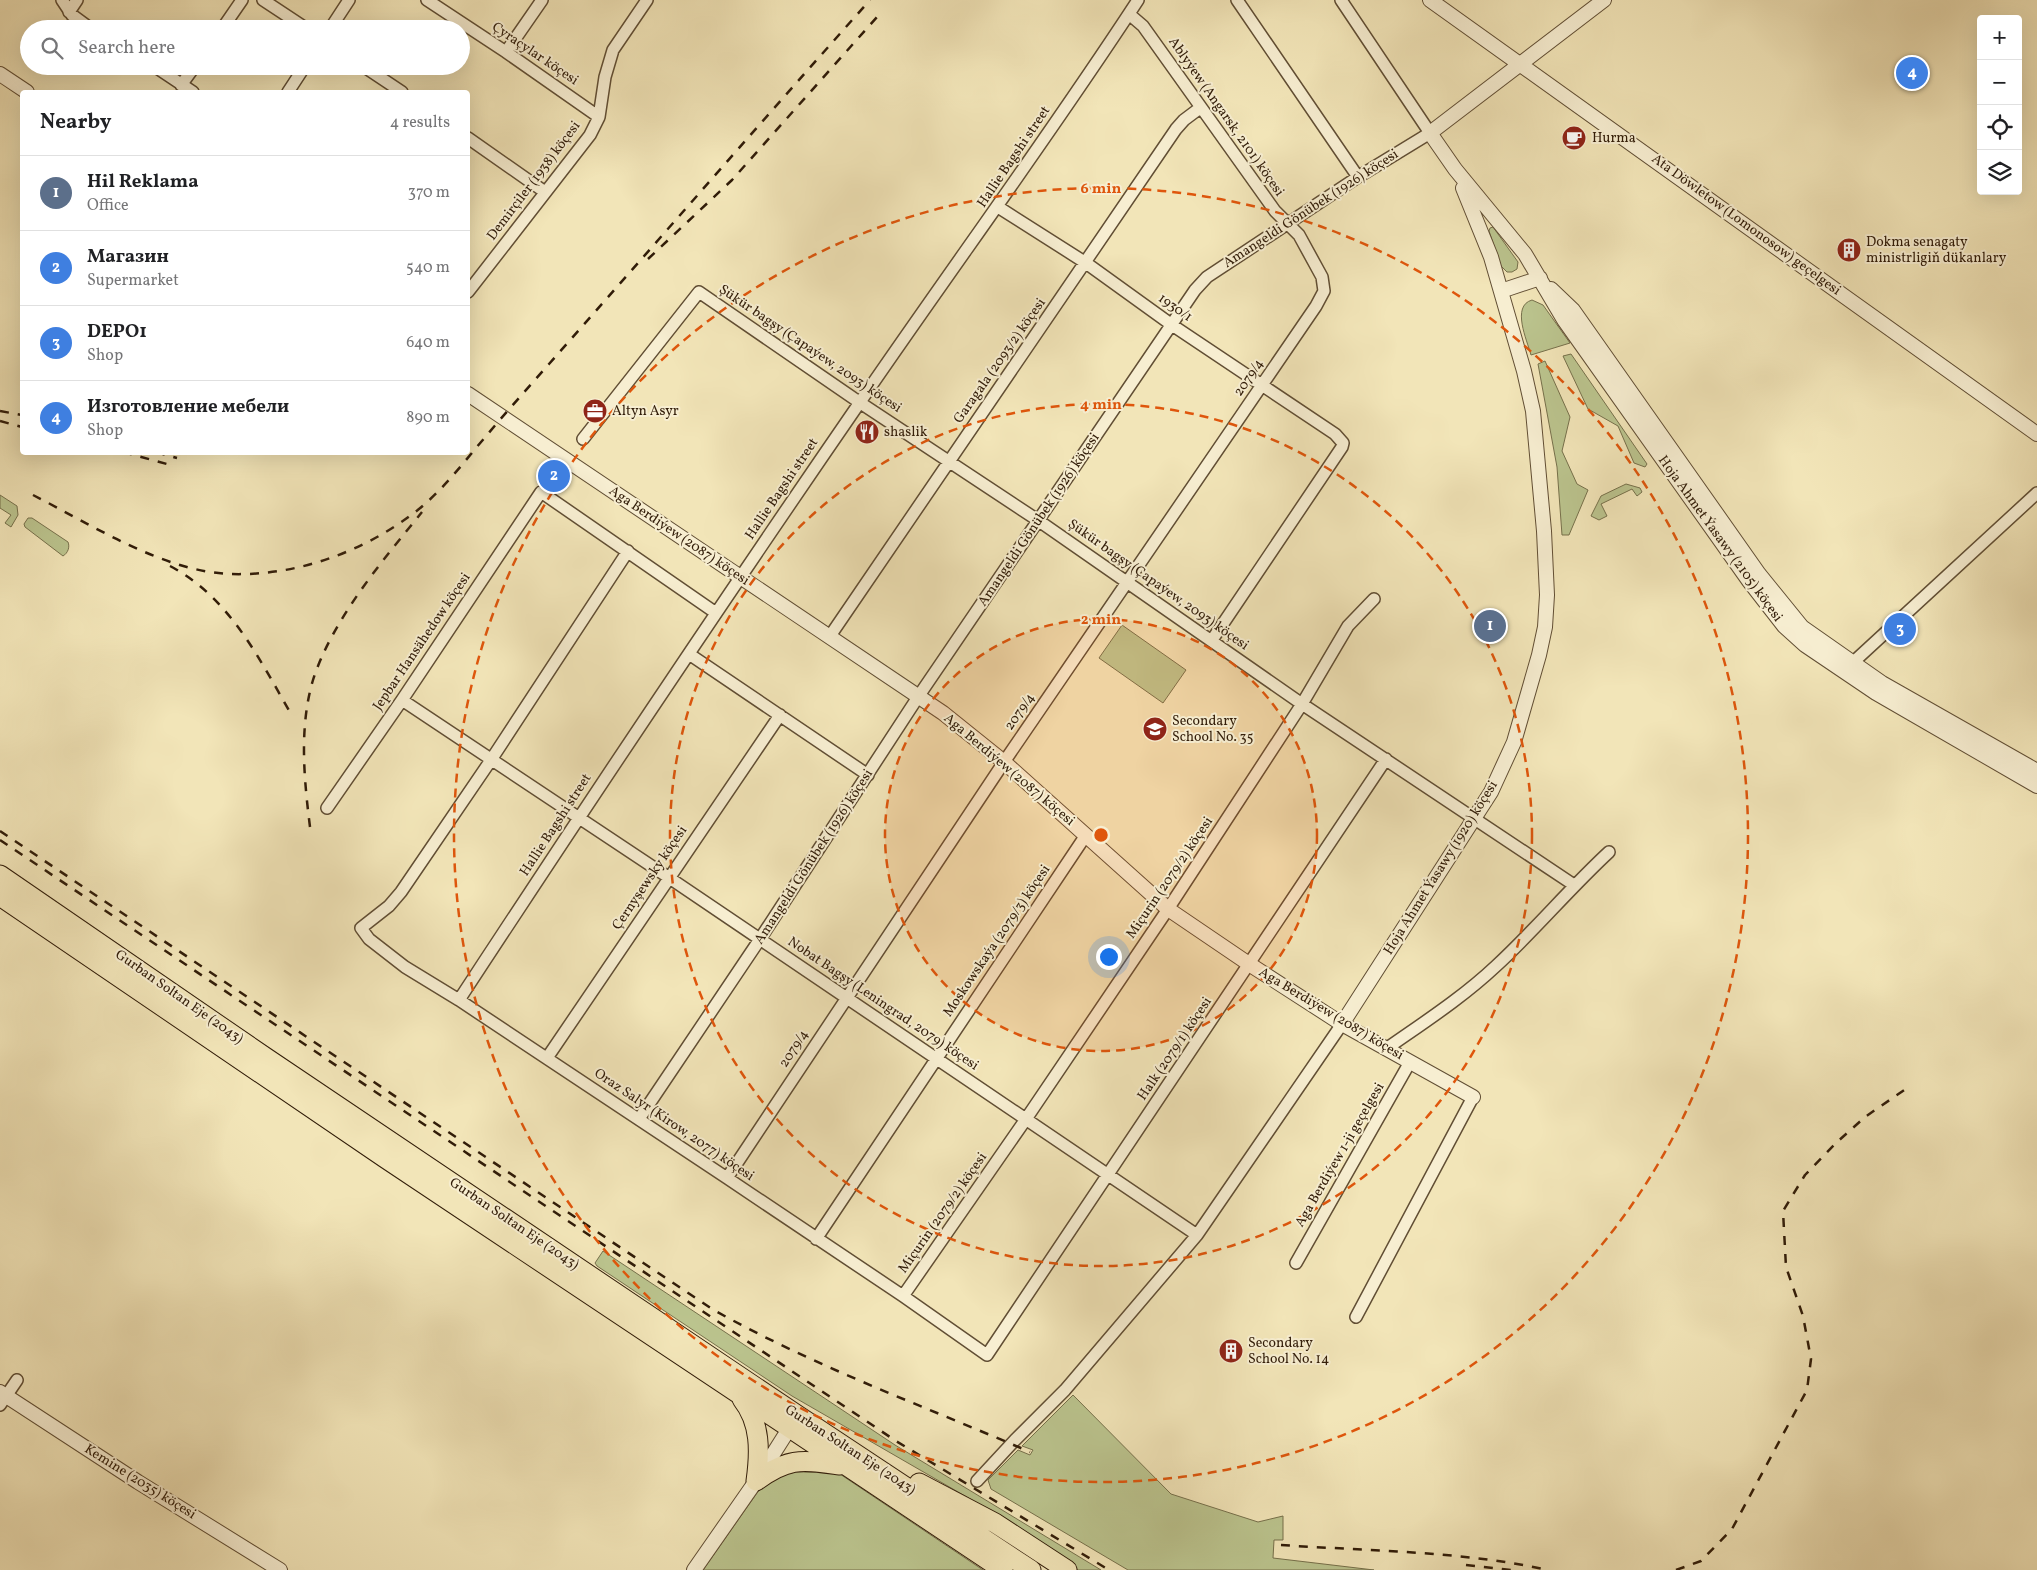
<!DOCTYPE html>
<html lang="en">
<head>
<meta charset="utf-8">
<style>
	body { margin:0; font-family:Vollkorn,serif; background:#f2f2f2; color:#202124 }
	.controls { position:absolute; right:15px; top:15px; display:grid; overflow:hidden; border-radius:5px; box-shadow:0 5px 20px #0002 }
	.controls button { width:45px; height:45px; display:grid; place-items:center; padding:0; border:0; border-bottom:1px solid #e0e0e0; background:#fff; color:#202124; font:25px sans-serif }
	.you { position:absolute; left:1108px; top:956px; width:18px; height:18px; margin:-12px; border:4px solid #fff; border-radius:50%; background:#1a73e8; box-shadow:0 0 0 8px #1a73e833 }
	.badge { display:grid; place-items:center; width:32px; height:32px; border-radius:50%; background:#8f2418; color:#fff; font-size:16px; font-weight:700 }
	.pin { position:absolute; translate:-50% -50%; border:2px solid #fff; box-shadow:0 1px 5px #0006 }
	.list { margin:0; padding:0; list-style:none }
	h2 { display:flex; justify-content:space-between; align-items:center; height:65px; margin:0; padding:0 20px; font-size:21px }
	h2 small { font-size:16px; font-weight:400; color:#757577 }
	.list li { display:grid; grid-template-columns:32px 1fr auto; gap:15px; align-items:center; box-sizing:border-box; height:75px; padding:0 20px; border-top:1px solid #e0e0e0 }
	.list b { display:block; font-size:19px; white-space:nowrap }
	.list p { margin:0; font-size:16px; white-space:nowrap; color:#757577 }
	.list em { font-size:16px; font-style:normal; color:#757577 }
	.icon { flex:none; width:28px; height:28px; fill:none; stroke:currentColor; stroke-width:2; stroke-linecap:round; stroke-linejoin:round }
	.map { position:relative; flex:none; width:2037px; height:1570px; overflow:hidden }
	.search { position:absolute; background:#fff; box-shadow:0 5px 20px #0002; left:20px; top:20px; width:450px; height:55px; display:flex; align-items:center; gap:12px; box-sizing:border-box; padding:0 18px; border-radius:28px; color:#757577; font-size:19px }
	.panel { position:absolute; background:#fff; box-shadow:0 5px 20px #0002; left:20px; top:90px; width:450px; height:365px; border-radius:5px }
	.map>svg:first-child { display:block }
</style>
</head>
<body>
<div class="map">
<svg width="2037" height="1570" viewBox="0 0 2037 1570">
	<rect width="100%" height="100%" fill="#f2e5b8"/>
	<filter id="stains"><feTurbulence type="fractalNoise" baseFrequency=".004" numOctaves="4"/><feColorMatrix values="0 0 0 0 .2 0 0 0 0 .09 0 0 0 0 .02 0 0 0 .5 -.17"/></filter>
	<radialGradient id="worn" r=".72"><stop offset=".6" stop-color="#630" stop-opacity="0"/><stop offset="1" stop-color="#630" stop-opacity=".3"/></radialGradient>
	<path fill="#bbc48e" stroke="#76704b" d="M 1493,227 L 1518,262 L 1517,269 L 1512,272 L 1507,272 L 1501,266 L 1489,231 L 1490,228 Z
		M 1532,300 L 1543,305 L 1570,343 L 1531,355 C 1527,340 1511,306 1532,300 Z
		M 1571,354 L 1647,464 L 1645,467 L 1634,463 L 1618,426 L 1588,409 L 1563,356 Z
		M 1545,361 L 1570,417 L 1562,451 L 1577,484 L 1588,490 L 1569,535 L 1562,535 L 1557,467 L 1538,364 Z
		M 1626,484 L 1640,488 L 1642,492 L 1637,496 L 1632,489 L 1601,504 L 1607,516 L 1599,520 L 1591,516 L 1601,496 Z
		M 0,495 L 17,506 L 18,515 L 11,527 L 5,523 L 11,515 L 0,508 Z
		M 28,518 L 32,518 L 68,542 C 70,547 68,553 63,556 L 25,527 L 24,524 Z
		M 1122,625 L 1186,670 L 1163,703 L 1099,658 Z
		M 603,1251 L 895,1445 L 1101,1570 L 1078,1570 L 991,1511 L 792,1396 L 597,1266 L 595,1263 Z
		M 1073,1395 L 1171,1494 L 1258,1522 L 1283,1516 L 1283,1540 L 1274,1540 L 1273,1558 L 1374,1570 L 1128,1570 L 991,1489 L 988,1480 L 1018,1450 L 1030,1455 L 1033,1450 L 1022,1446 Z
		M 794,1470 L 834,1470 L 983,1570 L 703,1570 L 757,1493 L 767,1482 Z"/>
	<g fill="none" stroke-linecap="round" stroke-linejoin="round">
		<defs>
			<path id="minor" d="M 62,0 L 72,15 L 91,29
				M 263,0 L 307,29
				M 427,0 L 506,52 L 599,117
				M 1237,0 L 1358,177
				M 69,12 L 77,0
				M 222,29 L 242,0
				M 330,29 L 349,0
				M 506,52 L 542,0
				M 154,66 L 193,92
				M 363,66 L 402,92
				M 181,85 L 195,66
				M 288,92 L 305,66
				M 468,138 L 545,192
				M 998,207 L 1086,263 L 1172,325 L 1335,434 L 1343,443 L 1342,447 L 1212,640
				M 468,292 L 590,135 L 599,117 L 605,77 L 613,50 L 647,0
				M 583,439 L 699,292 L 859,402 L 1039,521 L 1302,704 L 1574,885
				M 628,551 L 491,760 L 401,892 L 389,906 L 361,928 L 369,939 L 405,967 L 459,1000 L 727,1178 L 903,1296 L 987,1355 L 1386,759
				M 830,636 L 1176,129 L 1184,120 L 1200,108
				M 689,654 L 868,775
				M 1848,667 L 2037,493
				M 402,700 L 668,877 L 1197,1235
				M 327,808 L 402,700 L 541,492 L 716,613
				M 459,1000 C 590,800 723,601 858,405 C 951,269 1048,138 1138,0
				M 1386,1049 C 1423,1023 1462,998 1496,966 C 1535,930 1570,888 1609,852
				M 547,1058 L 780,715
				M 639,1119 L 760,939 L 918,697 L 1195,290 L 1207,277 L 1358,177 L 1430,133 L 1341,0
				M 727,1178 L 1004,762 L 1316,306 L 1324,291 L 1322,277 L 1299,235 L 1275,211 L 1143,26 L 1129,14
				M 816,1239 L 1086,835
				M 1296,1263 L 1410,1062
				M 903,1296 L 1026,1119 L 1168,909 L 1302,704 L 1348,626 L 1374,599
				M 1356,1317 L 1473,1097
				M 0,1405 L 17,1380
				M 977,1481 L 1015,1440 L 1065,1390 L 1197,1235 L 1342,1024"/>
			<path id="tertiary" d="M 1430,0 L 2037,434
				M 1604,0 L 1430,133 L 1455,169 L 1525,254 L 1564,320 L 1749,581 L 1784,626 L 1805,645 L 1876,693 L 2037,786
				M 0,74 L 27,92
				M 1551,289 L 1573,310 L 1759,574 L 1802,627 L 1882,683 L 2037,771
				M 1501,291 L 1540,278
				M 468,394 L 943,713 L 1004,762 L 1168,909 L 1249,964 L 1342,1024 L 1473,1097
				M 1342,1024 L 1491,792 L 1514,742 L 1539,655 L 1545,627 L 1547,595 L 1544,531 L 1533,411 L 1524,371 L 1491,257 L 1463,188
				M 0,1392 L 138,1482 L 280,1570
				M 694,1570 L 756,1481 L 794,1421"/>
			<path id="trunk" d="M 0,875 L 265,1057 L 797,1415 L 1031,1570
				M 0,896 L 385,1158 L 1003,1570
				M 742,1399 C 761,1423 760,1452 756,1481
				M 756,1481 C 789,1457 801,1460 840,1465
				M 919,1483 L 995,1523 L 1067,1570"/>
		</defs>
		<use href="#minor" stroke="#614e34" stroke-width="14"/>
		<use href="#tertiary" stroke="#614e34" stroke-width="16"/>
		<use href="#trunk" stroke="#311c08" stroke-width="21"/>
		<use href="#minor" stroke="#f7eed1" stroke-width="11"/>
		<use href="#tertiary" stroke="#f7eed1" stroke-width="14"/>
		<use href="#trunk" stroke="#f2e5b8" stroke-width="19"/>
		<path stroke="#311c08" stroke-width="2.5" stroke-dasharray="9 9" stroke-linecap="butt" d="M 648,259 L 732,180 L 877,17
			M 0,411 L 22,415
			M 0,421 L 22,427
			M 123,452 L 174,466
			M 156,452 L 177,458
			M 33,495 C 92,525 164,572 231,574 C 294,576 357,554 407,518 C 439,496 462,464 487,435 C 507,411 528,388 549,364 C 656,243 762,121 870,0
			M 170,566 C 229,597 259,658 291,714
			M 310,827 C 304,779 299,727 313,680 C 332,620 383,560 422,512
			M 0,831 L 712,1309 C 813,1366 924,1406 1030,1452
			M 0,840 L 896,1441 L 1109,1570
			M 1281,1545 C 1369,1551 1462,1551 1548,1570
			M 1466,1565 L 1511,1570
			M 1676,1570 L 1701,1561 L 1732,1529 L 1807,1390 L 1811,1359 L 1803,1316 L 1786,1267 L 1783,1211 L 1805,1175 L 1836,1143 L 1865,1117 L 1910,1086"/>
	</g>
	<circle cx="1101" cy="835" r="216" fill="#df560c" fill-opacity=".12"/>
	<g fill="none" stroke="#df560c" stroke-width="2.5" stroke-dasharray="9 6">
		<circle cx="1101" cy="835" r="216"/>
		<circle cx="1101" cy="835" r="431"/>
		<circle cx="1101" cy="835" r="647"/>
	</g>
	<defs>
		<symbol id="cafe-disc" viewBox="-11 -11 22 22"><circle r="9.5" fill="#8f2418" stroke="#f7eed1"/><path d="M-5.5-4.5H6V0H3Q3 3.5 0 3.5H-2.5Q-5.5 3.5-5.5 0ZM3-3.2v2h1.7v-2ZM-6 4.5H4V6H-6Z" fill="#fff"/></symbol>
		<symbol id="building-disc" viewBox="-11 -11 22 22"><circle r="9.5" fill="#8f2418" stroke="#f7eed1"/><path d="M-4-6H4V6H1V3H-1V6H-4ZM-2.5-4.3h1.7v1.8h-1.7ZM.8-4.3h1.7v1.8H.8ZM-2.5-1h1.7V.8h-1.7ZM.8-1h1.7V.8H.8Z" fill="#fff"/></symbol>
		<symbol id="office-disc" viewBox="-11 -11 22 22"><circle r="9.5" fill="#8f2418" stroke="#f7eed1"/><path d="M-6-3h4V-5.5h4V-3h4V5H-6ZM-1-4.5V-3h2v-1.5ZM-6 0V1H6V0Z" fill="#fff"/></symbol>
		<symbol id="restaurant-disc" viewBox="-11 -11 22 22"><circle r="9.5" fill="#8f2418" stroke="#f7eed1"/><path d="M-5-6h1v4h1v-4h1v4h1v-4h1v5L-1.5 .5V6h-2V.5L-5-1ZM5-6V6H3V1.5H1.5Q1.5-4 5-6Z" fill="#fff"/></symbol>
		<symbol id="school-disc" viewBox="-11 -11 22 22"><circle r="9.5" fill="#8f2418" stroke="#f7eed1"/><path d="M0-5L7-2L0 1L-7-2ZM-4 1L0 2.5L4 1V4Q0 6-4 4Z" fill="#fff"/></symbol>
	</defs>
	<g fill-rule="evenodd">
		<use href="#cafe-disc" x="1560" y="124" width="28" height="28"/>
		<use href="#building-disc" x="1835" y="236" width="28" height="28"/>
		<use href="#office-disc" x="581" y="397" width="28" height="28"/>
		<use href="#restaurant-disc" x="853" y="418" width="28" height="28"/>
		<use href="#school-disc" x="1141" y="715" width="28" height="28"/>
		<use href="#building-disc" x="1217" y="1337" width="28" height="28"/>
	</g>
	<g text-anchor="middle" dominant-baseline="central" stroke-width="4" stroke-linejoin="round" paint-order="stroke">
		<g font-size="14" fill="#311c08" stroke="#f7eed1">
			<text transform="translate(535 54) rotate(34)">Çyraçylar köçesi</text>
			<text transform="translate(1226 117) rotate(55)">Ablyýew (Angarsk, 2101) köçesi</text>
			<text transform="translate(1014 157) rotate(-56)">Hallie Bagshi street</text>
			<text transform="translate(534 181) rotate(-53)">Demirçiler (1938) köçesi</text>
			<text transform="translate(1311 209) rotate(-33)">Amangeldi Gönübek (1926) köçesi</text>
			<text transform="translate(1746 225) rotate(36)">Ata Döwletow (Lomonosow) geçelgesi</text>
			<text transform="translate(1175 308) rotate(35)">1930/1</text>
			<text transform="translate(810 349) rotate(34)">Şükür bagşy (Çapaýew, 2093) köçesi</text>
			<text transform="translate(1000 361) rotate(-55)">Garagala (2093/2) köçesi</text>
			<text transform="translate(1249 378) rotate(-56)">2079/4</text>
			<text transform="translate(782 489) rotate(-56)">Hallie Bagshi street</text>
			<text transform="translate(1039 520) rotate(-56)">Amangeldi Gönübek (1926) köçesi</text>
			<text transform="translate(679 536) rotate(34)">Aga Berdiýew (2087) köçesi</text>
			<text transform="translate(1720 539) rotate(54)">Hoja Ahmet Ýasawy (2105) köçesi</text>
			<text transform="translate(1158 585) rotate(35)">Şükür bagşy (Çapaýew, 2093) köçesi</text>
			<text transform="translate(422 642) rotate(-56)">Jepbar Hansähedow köçesi</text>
			<text transform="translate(1020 712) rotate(-55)">2079/4</text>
			<text transform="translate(1009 770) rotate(40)">Aga Berdiýew (2087) köçesi</text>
			<text transform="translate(556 825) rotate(-57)">Hallie Bagshi street</text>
			<text transform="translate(814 857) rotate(-57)">Amangeldi Gönübek (1926) köçesi</text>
			<text transform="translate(1441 868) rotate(-58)">Hoja Ahmet Ýasawy (1920) köçesi</text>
			<text transform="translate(650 878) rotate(-56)">Çernyşewsky köçesi</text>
			<text transform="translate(1170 878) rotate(-56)">Miçurin (2079/2) köçesi</text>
			<text transform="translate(997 941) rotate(-56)">Moskowskaýa (2079/3) köçesi</text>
			<text transform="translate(179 997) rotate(35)">Gurban Soltan Eje (2043)</text>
			<text transform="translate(883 1004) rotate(34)">Nobat Bagşy (Leningrad, 2079) köçesi</text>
			<text transform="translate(1331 1014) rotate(31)">Aga Berdiýew (2087) köçesi</text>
			<text transform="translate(794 1049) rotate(-57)">2079/4</text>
			<text transform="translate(1175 1049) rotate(-56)">Halk (2079/1) köçesi</text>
			<text transform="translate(674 1125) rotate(34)">Oraz Salyr (Kirow, 2077) köçesi</text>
			<text transform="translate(1340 1155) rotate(-60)">Aga Berdiýew 1-ji geçelgesi</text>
			<text transform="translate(943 1213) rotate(-55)">Miçurin (2079/2) köçesi</text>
			<text transform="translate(514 1224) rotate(34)">Gurban Soltan Eje (2043)</text>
			<text transform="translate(850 1450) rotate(33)">Gurban Soltan Eje (2043)</text>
			<text transform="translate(140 1482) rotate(32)">Kemine (2035) köçesi</text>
		</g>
		<g font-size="14" fill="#311c08" stroke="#f7eed1" text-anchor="start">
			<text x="1592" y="138">Hurma</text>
			<text x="1866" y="242">Dokma senagaty<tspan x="1866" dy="16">ministrligiň dükanlary</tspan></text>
			<text x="612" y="411">Altyn Asyr</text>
			<text x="884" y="432">shaslik</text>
			<text x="1172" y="721">Secondary<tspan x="1172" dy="16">School No. 35</tspan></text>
			<text x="1248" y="1343">Secondary<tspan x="1248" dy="16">School No. 14</tspan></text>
		</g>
	</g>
	<circle cx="1101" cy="835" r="8" fill="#df560c" stroke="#f7eed1" stroke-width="2.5"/>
	<g font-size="15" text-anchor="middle" font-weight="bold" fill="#df560c" stroke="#f7eed1" stroke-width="4" stroke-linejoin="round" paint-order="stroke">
		<text x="1101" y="193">6 min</text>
		<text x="1101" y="409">4 min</text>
		<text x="1101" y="624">2 min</text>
	</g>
	<rect width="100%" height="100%" filter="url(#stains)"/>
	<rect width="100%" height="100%" fill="url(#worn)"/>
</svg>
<div class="controls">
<button>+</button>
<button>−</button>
<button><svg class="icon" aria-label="locate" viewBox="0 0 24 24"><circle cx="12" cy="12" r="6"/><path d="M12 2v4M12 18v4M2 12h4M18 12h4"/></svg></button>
<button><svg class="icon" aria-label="layers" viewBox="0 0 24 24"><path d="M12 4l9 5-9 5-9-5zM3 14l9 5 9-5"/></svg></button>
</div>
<div class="you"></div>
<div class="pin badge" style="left:1490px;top:626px;background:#5c6f8a">1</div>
<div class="pin badge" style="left:554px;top:476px;background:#3f7fe0">2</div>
<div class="pin badge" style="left:1900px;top:629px;background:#3f7fe0">3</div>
<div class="pin badge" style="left:1912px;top:73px;background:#3f7fe0">4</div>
<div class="search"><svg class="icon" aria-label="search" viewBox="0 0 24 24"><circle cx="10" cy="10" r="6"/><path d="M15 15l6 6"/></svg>Search here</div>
<section class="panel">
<h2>Nearby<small>4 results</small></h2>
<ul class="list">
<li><span class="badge" style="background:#5c6f8a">1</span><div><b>Hil Reklama</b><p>Office</p></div><em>370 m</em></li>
<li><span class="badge" style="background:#3f7fe0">2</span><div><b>Магазин</b><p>Supermarket</p></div><em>540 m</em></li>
<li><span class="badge" style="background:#3f7fe0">3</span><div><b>DEPO1</b><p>Shop</p></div><em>640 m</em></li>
<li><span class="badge" style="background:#3f7fe0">4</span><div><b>Изготовление мебели</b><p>Shop</p></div><em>890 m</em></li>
</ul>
</section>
</div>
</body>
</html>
